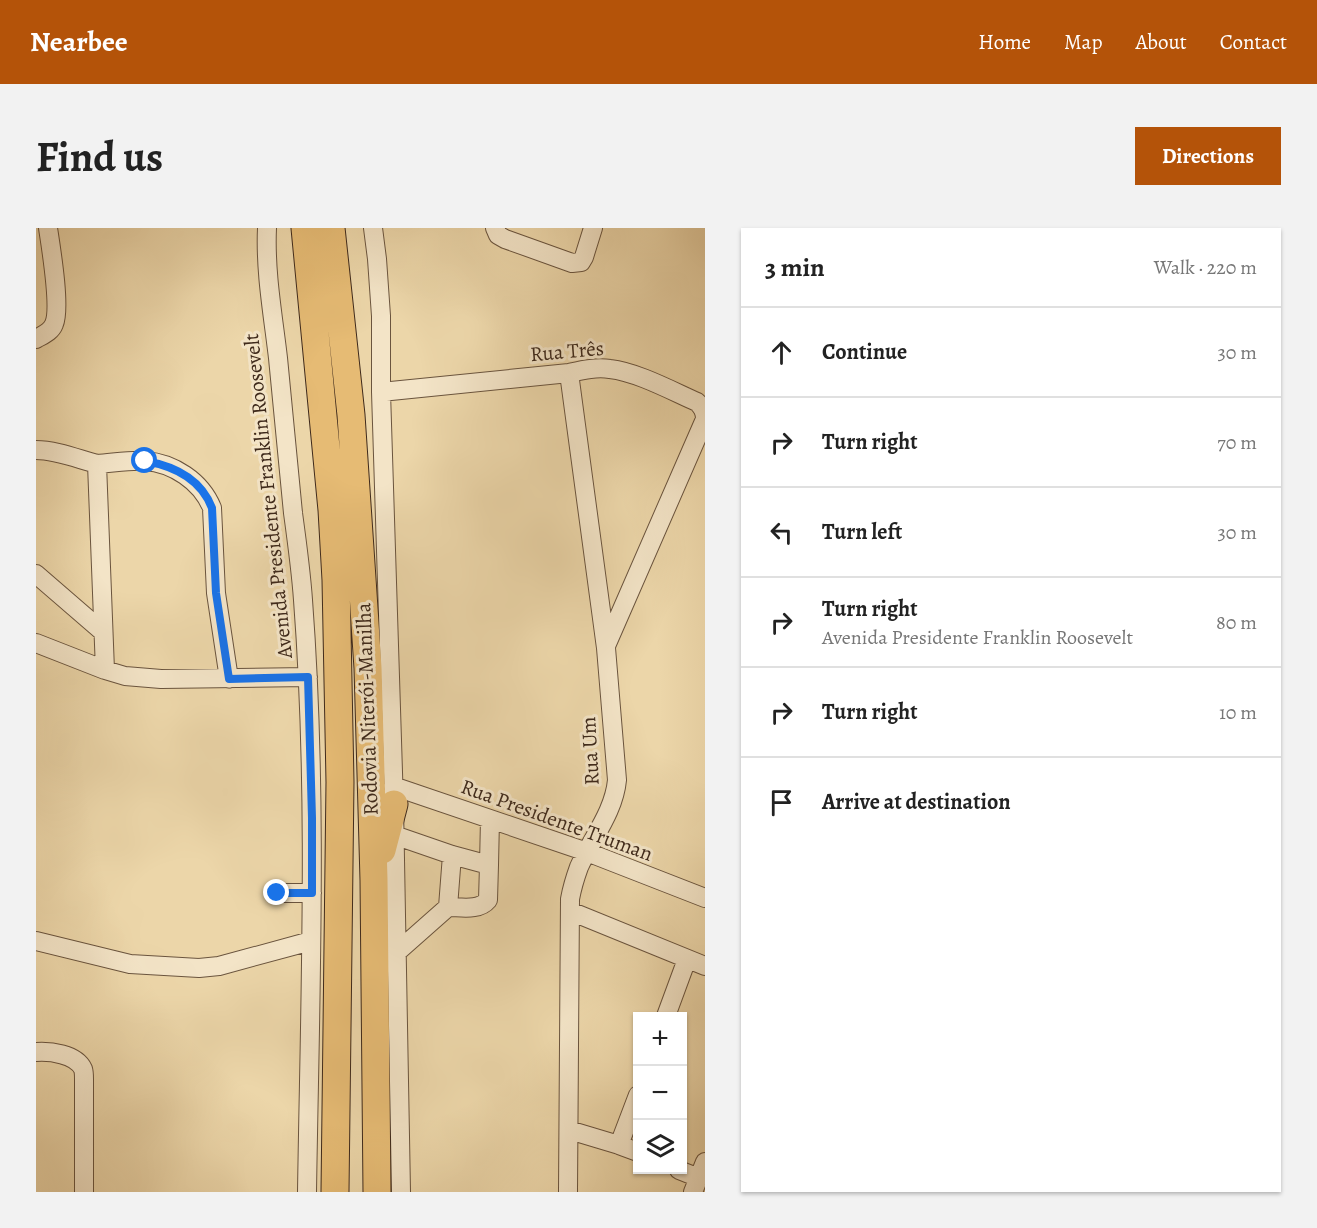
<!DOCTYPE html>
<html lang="en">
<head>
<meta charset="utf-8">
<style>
	body { margin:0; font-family:Alegreya,serif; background:#f2f2f2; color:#222 }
	.controls { position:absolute; right:18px; bottom:18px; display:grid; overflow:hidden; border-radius:0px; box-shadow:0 2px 4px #0004 }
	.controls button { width:54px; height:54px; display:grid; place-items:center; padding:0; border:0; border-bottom:2px solid #e0e0e0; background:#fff; color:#222; font:30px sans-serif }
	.stop { position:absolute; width:18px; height:18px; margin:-14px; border:4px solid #1a73e8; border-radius:50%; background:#fff }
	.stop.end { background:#1a73e8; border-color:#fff; box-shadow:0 2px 6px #0008 }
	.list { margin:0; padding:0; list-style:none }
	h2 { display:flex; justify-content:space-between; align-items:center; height:78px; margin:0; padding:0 24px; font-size:26px }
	h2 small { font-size:20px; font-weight:400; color:#767676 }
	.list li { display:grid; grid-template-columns:39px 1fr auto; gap:18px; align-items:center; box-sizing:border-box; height:90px; padding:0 24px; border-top:2px solid #e0e0e0 }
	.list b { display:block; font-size:22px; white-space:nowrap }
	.list p { margin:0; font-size:20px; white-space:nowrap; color:#767676 }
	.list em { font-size:20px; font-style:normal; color:#767676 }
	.icon { flex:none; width:33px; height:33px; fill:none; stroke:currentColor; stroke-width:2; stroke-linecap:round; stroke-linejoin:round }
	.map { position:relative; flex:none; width:669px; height:964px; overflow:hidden; border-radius:0px }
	header { display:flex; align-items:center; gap:36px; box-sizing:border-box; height:84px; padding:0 30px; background:#b45309; color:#fff }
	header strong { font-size:28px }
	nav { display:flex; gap:33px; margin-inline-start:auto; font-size:21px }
	.intro { display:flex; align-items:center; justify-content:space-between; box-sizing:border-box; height:144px; padding:0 36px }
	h1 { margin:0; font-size:42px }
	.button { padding:15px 27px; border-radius:0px; background:#b45309; color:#fff; font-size:21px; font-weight:700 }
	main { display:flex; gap:36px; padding:0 36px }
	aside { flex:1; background:#fff; border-radius:0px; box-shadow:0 2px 4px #0004 }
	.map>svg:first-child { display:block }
</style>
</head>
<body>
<header>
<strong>Nearbee</strong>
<nav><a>Home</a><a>Map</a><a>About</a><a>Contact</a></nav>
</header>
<div class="intro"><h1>Find us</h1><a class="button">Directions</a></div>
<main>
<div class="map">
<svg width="669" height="964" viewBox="0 0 669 964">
	<rect width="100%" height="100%" fill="#ecd6a9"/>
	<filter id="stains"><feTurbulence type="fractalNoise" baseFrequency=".00333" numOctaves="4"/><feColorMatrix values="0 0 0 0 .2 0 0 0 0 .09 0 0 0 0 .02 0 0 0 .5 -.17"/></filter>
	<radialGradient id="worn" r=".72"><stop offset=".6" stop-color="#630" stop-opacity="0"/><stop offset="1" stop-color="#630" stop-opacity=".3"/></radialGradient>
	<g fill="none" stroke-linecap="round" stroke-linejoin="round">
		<defs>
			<path id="minor" d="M 231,0 C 229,44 237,87 242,130 C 247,182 252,233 257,285 C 261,314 265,343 267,372 C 282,569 274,767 271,964
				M 337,0 L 341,31 L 345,88 L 345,164 L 358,576 L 365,964
				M 459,0 L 462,7 L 469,11 L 536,35 L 545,34 L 548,29 L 557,0
				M 0,111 C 7,107 15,104 18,96 C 25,80 15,20 12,0
				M 345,164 L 533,145 C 547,142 560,139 574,141 C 601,144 636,163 661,174 C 666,179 669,183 669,191 L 570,418
				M 0,222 C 20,222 42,231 61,236
				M 0,346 L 67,404
				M 0,415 L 69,442 L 89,448 L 125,451 L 272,449
				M 69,442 L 61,236 C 77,235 93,232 109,233 C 137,235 165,253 176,280 L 180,365 L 193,451
				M 357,558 L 551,624 L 669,670
				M 358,607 L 416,627 L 453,637 L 452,672 C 443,683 425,679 412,679 L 360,725
				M 453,637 L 454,591
				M 241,665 L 276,665
				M 412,679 L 416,627
				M 534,683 L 669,738
				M 0,713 L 94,736 L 163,740 L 183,738 L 275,713
				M 630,788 L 651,731
				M 0,824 C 14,823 40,826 47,841 C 48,844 48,848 48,851 L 48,964
				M 533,902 L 583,917 L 602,924
				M 583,917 L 602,867
				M 643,942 L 663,950
				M 532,964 L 534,671 C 536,660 539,650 543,639 C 556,610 578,584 581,552 L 570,420 L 533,145
				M 657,964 L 669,934"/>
			<path id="highway" d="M 269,0 L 296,282 L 300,352 L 304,554 L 299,964
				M 295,0 L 315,187 L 332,440 L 338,652 L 341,964
				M 346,622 L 358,576"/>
		</defs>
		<use href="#minor" stroke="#6a543e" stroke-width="20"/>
		<use href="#highway" stroke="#3e291b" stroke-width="29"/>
		<use href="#minor" stroke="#f3e4c7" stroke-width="18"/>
		<use href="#highway" stroke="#e6bb74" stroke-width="27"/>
	</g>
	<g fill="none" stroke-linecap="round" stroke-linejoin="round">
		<path stroke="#1a73e8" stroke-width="8" d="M 109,233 C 138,238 165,251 176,280 L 180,365 L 193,451 L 272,449 L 276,590 L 276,665 L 241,665"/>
	</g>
	<g text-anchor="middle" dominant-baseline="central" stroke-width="6" stroke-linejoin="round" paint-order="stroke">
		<g font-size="21" fill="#3e291b" stroke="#f3e4c7">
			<text transform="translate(531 123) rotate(-5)">Rua Três</text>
			<text transform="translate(232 268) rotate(-96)">Avenida Presidente Franklin Roosevelt</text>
			<text transform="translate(331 481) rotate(-92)">Rodovia Niterói-Manilha</text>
			<text transform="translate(554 523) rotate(-93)">Rua Um</text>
			<text transform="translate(521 592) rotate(20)">Rua Presidente Truman</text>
		</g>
	</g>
	<rect width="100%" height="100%" filter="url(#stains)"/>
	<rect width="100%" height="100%" fill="url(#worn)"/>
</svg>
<div class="controls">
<button>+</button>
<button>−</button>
<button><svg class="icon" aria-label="layers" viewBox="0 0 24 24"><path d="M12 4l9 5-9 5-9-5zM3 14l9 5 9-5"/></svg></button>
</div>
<div class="stop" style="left:109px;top:233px"></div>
<div class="stop end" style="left:241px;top:665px"></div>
</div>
<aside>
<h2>3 min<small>Walk · 220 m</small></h2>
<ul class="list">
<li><svg class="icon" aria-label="ahead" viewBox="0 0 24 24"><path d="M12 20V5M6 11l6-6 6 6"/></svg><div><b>Continue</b></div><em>30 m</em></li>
<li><svg class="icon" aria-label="right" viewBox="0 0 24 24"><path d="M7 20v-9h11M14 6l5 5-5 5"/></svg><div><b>Turn right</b></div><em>70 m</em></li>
<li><svg class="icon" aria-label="left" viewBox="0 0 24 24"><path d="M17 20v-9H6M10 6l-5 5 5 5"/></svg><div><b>Turn left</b></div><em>30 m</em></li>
<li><svg class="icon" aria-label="right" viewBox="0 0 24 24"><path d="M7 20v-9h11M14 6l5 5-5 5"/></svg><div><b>Turn right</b><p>Avenida Presidente Franklin Roosevelt</p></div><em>80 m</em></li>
<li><svg class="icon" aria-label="right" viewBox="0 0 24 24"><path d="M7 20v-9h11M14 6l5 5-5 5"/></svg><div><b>Turn right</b></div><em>10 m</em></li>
<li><svg class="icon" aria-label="arrive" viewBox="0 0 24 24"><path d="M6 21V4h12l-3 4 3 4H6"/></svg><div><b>Arrive at destination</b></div></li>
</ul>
</aside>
</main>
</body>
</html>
